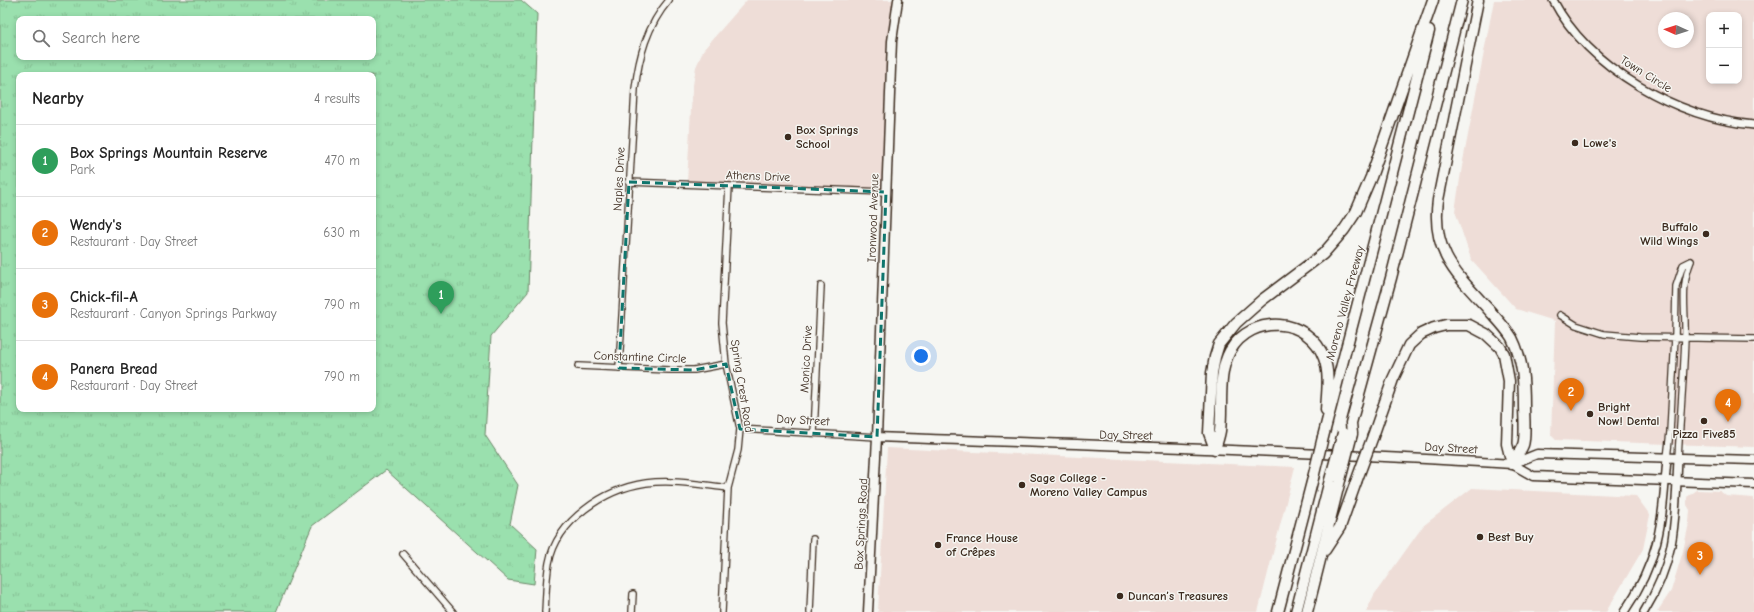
<!DOCTYPE html>
<html lang="en">
<head>
<meta charset="utf-8">
<style>
	body { margin:0; font-family:"Comic Neue",sans-serif; background:#f2f2f2; color:#222 }
	.controls { position:absolute; right:12px; top:12px; display:grid; overflow:hidden; border-radius:8px; box-shadow:0 2px 6px #0003 }
	.controls button { width:36px; height:36px; display:grid; place-items:center; padding:0; border:0; border-bottom:1px solid #e0e0e0; background:#fff; color:#222; font:20px sans-serif }
	.compass { position:absolute; left:1658px; top:12px; width:36px; height:36px; border-radius:50%; background:#fff; box-shadow:0 2px 6px #0003; rotate:273deg }
	.you { position:absolute; left:921px; top:356px; width:14px; height:14px; margin:-10px; border:3px solid #fff; border-radius:50%; background:#1a73e8; box-shadow:0 0 0 6px #1a73e833 }
	.badge { display:grid; place-items:center; width:26px; height:26px; border-radius:50%; background:#3b2a1e; color:#fff; font-size:13px; font-weight:700 }
	.pin { position:absolute; translate:-50% -33px; filter:drop-shadow(0 1px 2px #0008) }
	.pin::after { content:''; position:absolute; top:21px; width:14px; height:12px; background:inherit; clip-path:polygon(0 0,100% 0,50% 100%) }
	.list { margin:0; padding:0; list-style:none }
	h2 { display:flex; justify-content:space-between; align-items:center; height:52px; margin:0; padding:0 16px; font-size:17px }
	h2 small { font-size:13px; font-weight:400; color:#767676 }
	.list li { display:grid; grid-template-columns:26px 1fr auto; gap:12px; align-items:center; box-sizing:border-box; height:72px; padding:0 16px; border-top:1px solid #e0e0e0 }
	.list b { display:block; font-size:15px; white-space:nowrap }
	.list p { margin:0; font-size:13px; white-space:nowrap; color:#767676 }
	.list em { font-size:13px; font-style:normal; color:#767676 }
	.icon { flex:none; width:22px; height:22px; fill:none; stroke:currentColor; stroke-width:2; stroke-linecap:round; stroke-linejoin:round }
	.map { position:relative; flex:none; width:1754px; height:612px; overflow:hidden }
	.search { position:absolute; background:#fff; box-shadow:0 2px 6px #0003; left:16px; top:16px; width:360px; height:44px; display:flex; align-items:center; gap:10px; box-sizing:border-box; padding:0 14px; border-radius:8px; color:#767676; font-size:15px }
	.panel { position:absolute; background:#fff; box-shadow:0 2px 6px #0003; left:16px; top:72px; width:360px; height:340px; border-radius:8px }
	.map>svg:first-child { display:block }
</style>
</head>
<body>
<div class="map">
<svg width="1754" height="612" viewBox="0 0 1754 612">
	<defs>
		<pattern id="park-tufts" width="24" height="20" patternUnits="userSpaceOnUse"><rect width="24" height="20" fill="#9ae0ae"/><path d="M3 7l-1-3M5 7V3M7 7l1-3M15 17l-1-3M17 17v-4M19 17l1-3" fill="none" stroke="#86c095"/></pattern>
	</defs>
	<rect width="100%" height="100%" fill="#f6f6f2"/>
	<filter id="ink" filterUnits="userSpaceOnUse"><feTurbulence type="fractalNoise" baseFrequency=".025" numOctaves="2"/><feDisplacementMap in="SourceGraphic" scale="8" xChannelSelector="R" yChannelSelector="G"/><feConvolveMatrix kernelMatrix="1 2 1 2 8 2 1 2 1" color-interpolation-filters="sRGB"/></filter>
	<g filter="url(#ink)">
		<path fill="#eeddd7" fill-rule="evenodd" d="M 747,0 L 896,0 L 884,191 L 687,183 L 692,91 L 696,67 L 704,49 Z
			M 1494,0 L 1754,0 L 1754,447 L 1556,440 L 1551,435 L 1555,321 L 1516,309 L 1471,259 L 1455,211 L 1462,166 ZM 1709,15 L 1739,15 L 1739,81 L 1709,81 ZM 1664,18 L 1688,18 L 1688,42 L 1664,42 Z
			M 887,448 L 1295,467 L 1258,612 L 878,612 Z
			M 1472,488 L 1636,496 L 1650,515 L 1643,549 L 1606,612 L 1366,612 L 1374,595 L 1423,526 Z
			M 1697,490 L 1720,491 L 1726,496 L 1754,498 L 1754,612 L 1657,612 L 1671,591 L 1683,551 L 1689,523 L 1690,510 L 1687,505 L 1687,497 Z"/>
		<path fill="url(#park-tufts)" stroke="#6a8566" fill-rule="evenodd" d="M 0,0 L 521,0 L 537,14 L 528,292 L 491,336 L 485,435 L 518,485 L 510,524 L 537,549 L 534,584 L 508,580 L 386,470 L 312,526 L 276,612 L 0,612 ZM 19,19 L 373,19 L 373,57 L 19,57 ZM 19,75 L 373,75 L 373,409 L 19,409 Z"/>
		<g fill="none" stroke-linecap="round" stroke-linejoin="round">
			<defs>
				<path id="minor" d="M 629,182 L 886,192
					M 1560,315 L 1576,325 L 1604,334 L 1640,337 L 1754,339
					M 578,366 L 669,370 L 694,370 L 726,364
					M 619,368 L 635,89 C 639,56 647,26 669,0
					M 740,429 L 877,437
					M 814,433 L 821,286
					M 1667,458 L 1670,432 L 1675,337 L 1676,286 L 1683,265 L 1691,261
					M 1678,459 C 1680,418 1684,377 1685,336 C 1686,308 1680,288 1691,261
					M 403,554 L 453,612
					M 545,612 C 546,596 546,579 549,563 C 557,520 605,489 646,483 C 673,479 702,485 728,488
					M 632,612 L 633,594
					M 722,612 L 728,488 L 738,450 L 740,429 L 726,364 L 722,323 L 729,186
					M 810,612 L 813,539"/>
				<path id="tertiary" d="M 1553,0 C 1589,69 1678,118 1754,125
					M 1624,612 C 1661,558 1662,521 1667,458
					M 1644,612 C 1677,559 1675,519 1678,459"/>
				<path id="secondary" d="M 877,437 C 1089,445 1301,451 1512,464 L 1537,454 L 1754,460
					M 1512,464 L 1533,476 L 1754,484
					M 868,612 L 877,437 L 892,41 L 898,0"/>
				<path id="motorway" d="M 1478,0 L 1438,200 C 1431,252 1456,274 1489,310 C 1497,319 1506,328 1512,338 C 1523,360 1524,382 1524,406 C 1524,416 1526,437 1523,445 C 1520,452 1516,458 1512,464
					M 1352,434 L 1351,423 L 1391,278 L 1462,0
					M 1373,436 L 1393,379 L 1409,345 L 1421,334 L 1434,328 L 1446,325 L 1469,325 L 1486,334 L 1500,347 L 1504,354 L 1509,381 L 1507,444 L 1512,464
					M 1323,437 L 1429,31
					M 1215,449 L 1209,433 L 1212,373 L 1215,357 L 1219,344 L 1236,323 L 1262,300 L 1323,254 L 1344,230 L 1356,212 L 1371,177 L 1433,0
					M 1215,449 C 1217,443 1219,437 1220,431 C 1223,406 1217,374 1230,351 C 1252,313 1309,317 1324,358 C 1330,374 1327,393 1326,410
					M 1325,550 L 1340,527 L 1356,482
					M 1278,612 L 1313,478
					M 1296,612 L 1330,480
					M 1307,612 L 1340,480"/>
			</defs>
			<use href="#minor" stroke="#3b2a1e" stroke-width="8"/>
			<use href="#tertiary" stroke="#3b2a1e" stroke-width="10"/>
			<use href="#secondary" stroke="#3b2a1e" stroke-width="11"/>
			<use href="#motorway" stroke="#3b2a1e" stroke-width="13"/>
			<use href="#minor" stroke="#f6f6f2" stroke-width="5.5"/>
			<use href="#tertiary" stroke="#f6f6f2" stroke-width="7"/>
			<use href="#secondary" stroke="#f6f6f2" stroke-width="8"/>
			<use href="#motorway" stroke="#f6f6f2" stroke-width="10"/>
			<defs>
				<path id="motorway-bridge" d="M 1313,478 L 1323,437
					M 1330,480 L 1343,433
					M 1340,480 L 1352,434
					M 1356,482 L 1373,436"/>
			</defs>
			<use href="#motorway-bridge" stroke="#3b2a1e" stroke-width="13" stroke-linecap="butt"/>
			<use href="#motorway-bridge" stroke="#f6f6f2" stroke-width="10"/>
		</g>
	</g>
	<path fill="none" stroke="#0f766e" stroke-width="3" stroke-dasharray="8 5" stroke-linejoin="round" d="M 629,182 L 886,192 L 877,437 L 740,429 L 726,364 L 694,370 L 619,368 Z"/>
	<g fill="#3b2a1e" stroke="#f6f6f2" stroke-width="1.5">
		<circle cx="788" cy="137" r="4"/>
		<circle cx="1575" cy="143" r="4"/>
		<circle cx="1706" cy="234" r="4"/>
		<circle cx="1590" cy="414" r="4"/>
		<circle cx="1704" cy="421" r="4"/>
		<circle cx="1022" cy="485" r="4"/>
		<circle cx="1480" cy="537" r="4"/>
		<circle cx="938" cy="545" r="4"/>
		<circle cx="1120" cy="596" r="4"/>
	</g>
	<g text-anchor="middle" dominant-baseline="central" stroke-width="3" stroke-linejoin="round" paint-order="stroke">
		<g font-size="12" fill="#3b2a1e" stroke="#f6f6f2">
			<text transform="translate(1646 74) rotate(32)">Town Circle</text>
			<text transform="translate(758 176) rotate(2)">Athens Drive</text>
			<text transform="translate(619 179) rotate(-87)">Naples Drive</text>
			<text transform="translate(873 218) rotate(-88)">Ironwood Avenue</text>
			<text transform="translate(1345 303) rotate(-75)">Moreno Valley Freeway</text>
			<text transform="translate(640 357) rotate(2)">Constantine Circle</text>
			<text transform="translate(806 359) rotate(-87)">Monico Drive</text>
			<text transform="translate(742 386) rotate(81)">Spring Crest Road</text>
			<text transform="translate(803 420) rotate(3)">Day Street</text>
			<text transform="translate(1126 435) rotate(1)">Day Street</text>
			<text transform="translate(1451 448) rotate(3)">Day Street</text>
			<text transform="translate(861 524) rotate(-87)">Box Springs Road</text>
		</g>
		<g font-size="12" font-weight="bold" fill="#3b2a1e" stroke="#f6f6f2" text-anchor="start">
			<text x="796" y="130">Box Springs<tspan x="796" dy="14">School</tspan></text>
			<text x="1583" y="143">Lowe's</text>
			<text x="1698" y="227" text-anchor="end">Buffalo<tspan x="1698" dy="14">Wild Wings</tspan></text>
			<text x="1598" y="407">Bright<tspan x="1598" dy="14">Now! Dental</tspan></text>
			<text x="1704" y="434" text-anchor="middle">Pizza Five85</text>
			<text x="1030" y="478">Sage College -<tspan x="1030" dy="14">Moreno Valley Campus</tspan></text>
			<text x="1488" y="537">Best Buy</text>
			<text x="946" y="538">France House<tspan x="946" dy="14">of Crêpes</tspan></text>
			<text x="1128" y="596">Duncan’s Treasures</text>
		</g>
	</g>
</svg>
<div class="controls">
<button>+</button>
<button>−</button>
</div>
<svg class="compass" viewBox="-18 -18 36 36"><path d="M0-13l5 13h-10z" fill="#e53935"/><path d="M0 13l5-13h-10z" fill="#767676"/></svg>
<div class="you"></div>
<div class="pin badge" style="left:441px;top:314px;background:#2e9e5b">1</div>
<div class="pin badge" style="left:1571px;top:411px;background:#e8710a">2</div>
<div class="pin badge" style="left:1700px;top:575px;background:#e8710a">3</div>
<div class="pin badge" style="left:1728px;top:422px;background:#e8710a">4</div>
<div class="search"><svg class="icon" aria-label="search" viewBox="0 0 24 24"><circle cx="10" cy="10" r="6"/><path d="M15 15l6 6"/></svg>Search here</div>
<section class="panel">
<h2>Nearby<small>4 results</small></h2>
<ul class="list">
<li><span class="badge" style="background:#2e9e5b">1</span><div><b>Box Springs Mountain Reserve</b><p>Park</p></div><em>470 m</em></li>
<li><span class="badge" style="background:#e8710a">2</span><div><b>Wendy's</b><p>Restaurant · Day Street</p></div><em>630 m</em></li>
<li><span class="badge" style="background:#e8710a">3</span><div><b>Chick-fil-A</b><p>Restaurant · Canyon Springs Parkway</p></div><em>790 m</em></li>
<li><span class="badge" style="background:#e8710a">4</span><div><b>Panera Bread</b><p>Restaurant · Day Street</p></div><em>790 m</em></li>
</ul>
</section>
</div>
</body>
</html>
